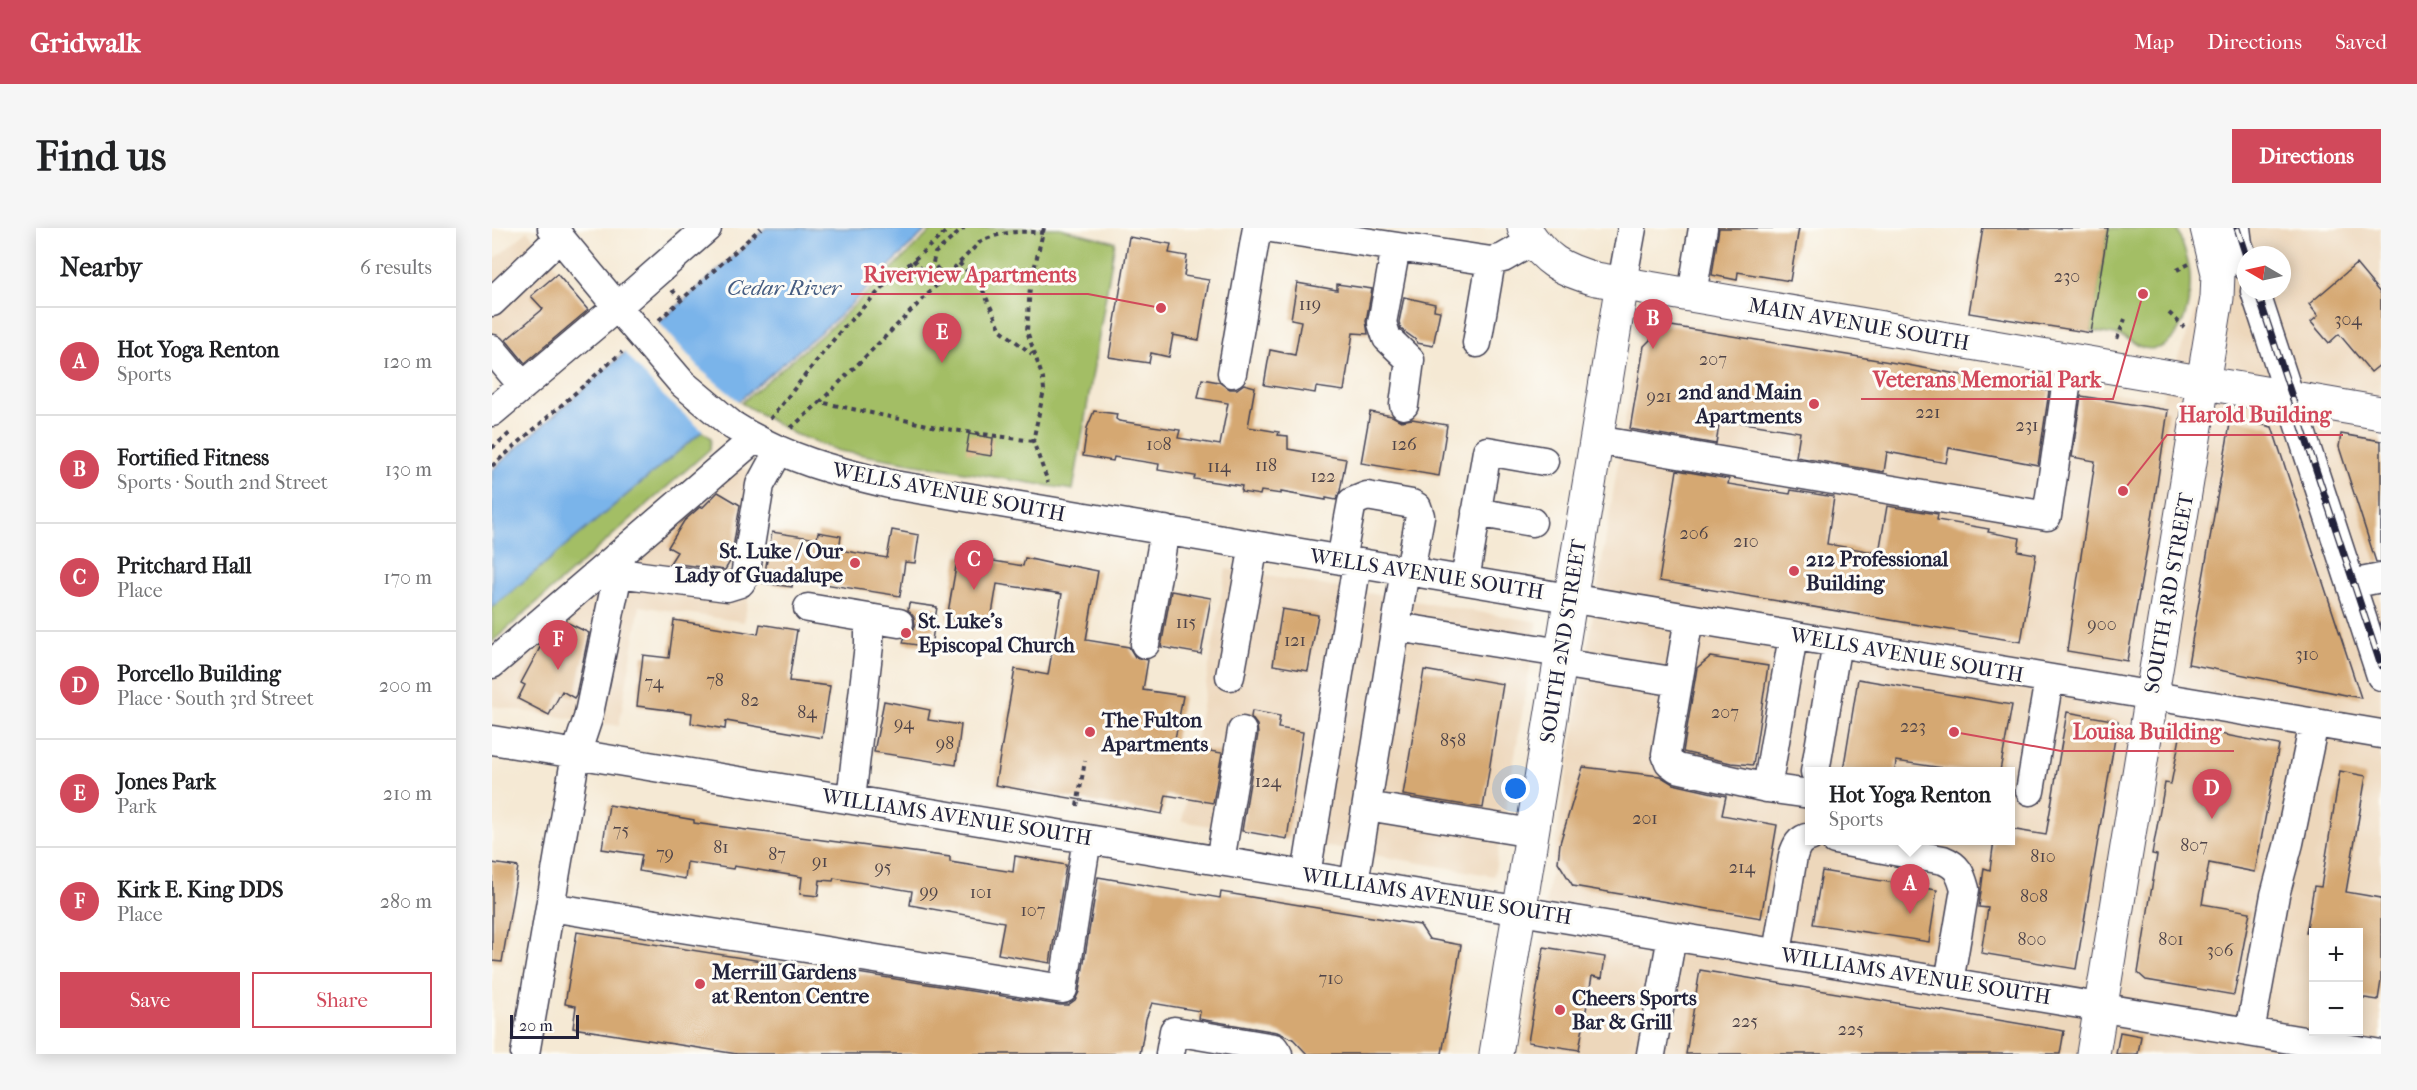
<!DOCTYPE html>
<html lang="en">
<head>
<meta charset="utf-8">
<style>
	body { margin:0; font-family:"IM FELL French Canon",serif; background:#f6f6f6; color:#202124 }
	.controls { position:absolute; right:18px; bottom:18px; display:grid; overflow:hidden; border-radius:0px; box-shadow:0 3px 15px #0003 }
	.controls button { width:54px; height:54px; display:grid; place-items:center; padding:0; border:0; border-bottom:2px solid #e0e0e0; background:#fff; color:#202124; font:30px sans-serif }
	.compass { position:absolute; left:1745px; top:18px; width:54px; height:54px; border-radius:50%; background:#fff; box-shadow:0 3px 15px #0003; rotate:279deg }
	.scale { position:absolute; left:18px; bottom:15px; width:69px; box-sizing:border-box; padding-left:6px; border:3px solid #22223b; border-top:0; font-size:16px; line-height:21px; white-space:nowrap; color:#22223b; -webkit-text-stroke:4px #fdfcf7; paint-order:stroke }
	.you { position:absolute; left:1024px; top:561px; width:21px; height:21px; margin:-15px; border:4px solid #fff; border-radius:50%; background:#1a73e8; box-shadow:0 0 0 9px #1a73e833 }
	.badge { display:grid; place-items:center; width:39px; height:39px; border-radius:50%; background:#d1495b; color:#fff; font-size:20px; font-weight:700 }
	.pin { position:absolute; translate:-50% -50px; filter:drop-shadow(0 2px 3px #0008) }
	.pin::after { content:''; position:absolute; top:32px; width:21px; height:18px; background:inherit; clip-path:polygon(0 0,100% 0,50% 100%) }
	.popup { position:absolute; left:1313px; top:539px; width:210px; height:78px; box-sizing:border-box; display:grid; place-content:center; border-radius:0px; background:#fff; filter:drop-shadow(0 2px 4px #0005); font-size:20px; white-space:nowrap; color:#757577 }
	.popup b { font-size:22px; color:#202124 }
	.popup::after { content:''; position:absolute; left:50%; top:100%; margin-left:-12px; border:12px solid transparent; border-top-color:#fff }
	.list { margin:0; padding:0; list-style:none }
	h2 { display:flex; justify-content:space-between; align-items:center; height:78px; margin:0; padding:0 24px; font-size:26px }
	h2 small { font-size:20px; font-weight:400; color:#757577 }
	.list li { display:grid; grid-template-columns:39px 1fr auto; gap:18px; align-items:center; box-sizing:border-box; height:108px; padding:0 24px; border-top:2px solid #e0e0e0 }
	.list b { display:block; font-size:22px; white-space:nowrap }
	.list p { margin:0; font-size:20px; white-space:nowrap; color:#757577 }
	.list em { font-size:20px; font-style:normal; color:#757577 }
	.actions { display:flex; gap:12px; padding:18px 24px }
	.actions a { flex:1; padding:14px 0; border:2px solid #d1495b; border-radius:0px; text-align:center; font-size:21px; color:#d1495b }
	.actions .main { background:#d1495b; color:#fff }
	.map { position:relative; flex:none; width:1889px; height:826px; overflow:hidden; border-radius:0px }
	header { display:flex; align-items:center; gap:36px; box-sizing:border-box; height:84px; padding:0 30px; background:#d1495b; color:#fff }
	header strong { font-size:28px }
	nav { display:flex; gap:33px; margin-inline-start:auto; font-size:21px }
	.intro { display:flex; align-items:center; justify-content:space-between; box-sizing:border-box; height:144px; padding:0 36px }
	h1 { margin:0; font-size:42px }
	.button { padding:15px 27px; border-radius:0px; background:#d1495b; color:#fff; font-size:21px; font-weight:700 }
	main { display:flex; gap:36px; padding:0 36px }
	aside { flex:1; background:#fff; border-radius:0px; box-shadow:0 3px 15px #0003 }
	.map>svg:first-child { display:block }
</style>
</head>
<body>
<header>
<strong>Gridwalk</strong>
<nav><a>Map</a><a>Directions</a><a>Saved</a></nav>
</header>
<div class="intro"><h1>Find us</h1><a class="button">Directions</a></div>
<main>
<aside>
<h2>Nearby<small>6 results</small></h2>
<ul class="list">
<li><span class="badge">A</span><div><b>Hot Yoga Renton</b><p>Sports</p></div><em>120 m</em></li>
<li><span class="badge">B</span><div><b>Fortified Fitness</b><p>Sports · South 2nd Street</p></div><em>130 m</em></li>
<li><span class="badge">C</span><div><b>Pritchard Hall</b><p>Place</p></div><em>170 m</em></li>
<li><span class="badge">D</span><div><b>Porcello Building</b><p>Place · South 3rd Street</p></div><em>200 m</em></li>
<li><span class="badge">E</span><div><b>Jones Park</b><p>Park</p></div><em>210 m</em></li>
<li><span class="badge">F</span><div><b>Kirk E. King DDS</b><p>Place</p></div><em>280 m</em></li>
</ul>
<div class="actions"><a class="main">Save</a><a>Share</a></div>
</aside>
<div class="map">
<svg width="1889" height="826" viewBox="0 0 1889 826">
	<rect width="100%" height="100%" fill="#fdfcf7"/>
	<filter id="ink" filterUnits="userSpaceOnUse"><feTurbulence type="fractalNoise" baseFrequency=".0167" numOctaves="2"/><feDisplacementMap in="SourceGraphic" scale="12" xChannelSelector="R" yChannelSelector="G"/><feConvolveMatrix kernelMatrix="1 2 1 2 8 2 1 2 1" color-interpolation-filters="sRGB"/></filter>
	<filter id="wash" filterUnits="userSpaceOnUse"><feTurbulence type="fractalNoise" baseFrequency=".008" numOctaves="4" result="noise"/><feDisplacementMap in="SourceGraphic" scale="24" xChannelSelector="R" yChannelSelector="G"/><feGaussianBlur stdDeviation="1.35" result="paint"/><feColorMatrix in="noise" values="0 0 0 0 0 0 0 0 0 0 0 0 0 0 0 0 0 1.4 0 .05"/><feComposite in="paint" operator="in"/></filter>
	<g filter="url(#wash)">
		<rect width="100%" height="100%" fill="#f5e9d4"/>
		<path fill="#edd7bb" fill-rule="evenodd" d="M 1737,0 L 1889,0 L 1889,826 L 1029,826 L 1150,89 L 1669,172 ZM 1754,27 L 1790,27 L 1790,63 L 1754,63 ZM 1318,544 L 1518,544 L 1518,612 L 1318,612 ZM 1822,704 L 1866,704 L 1866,804 L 1822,804 Z
			M 36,3 L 102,88 L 22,154 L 0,125 L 0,33 Z
			M 245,237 L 279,254 L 252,394 L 148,378 L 127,498 L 0,478 L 0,448 Z
			M 734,341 L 1046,394 L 1002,648 L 690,593 Z"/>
		<path fill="#a3be65" stroke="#627050" stroke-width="1.5" d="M 442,0 L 568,0 L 623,14 L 581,262 L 347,223 L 302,206 L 249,175 L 344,95 Z
			M 1616,0 L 1685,0 C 1690,16 1698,33 1698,49 C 1700,76 1688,127 1652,120 C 1644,118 1638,111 1631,109 C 1621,106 1609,105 1599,103 Z
			M 210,203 L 219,210 L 218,221 L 0,414 L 0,380 Z"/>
		<path fill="#7ab4ea" stroke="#4e6b92" stroke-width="1.5" d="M 274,0 L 436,0 L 344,91 L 0,380 L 0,242 Z"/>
		<path fill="#f5e9d4" d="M 165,92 L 209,142 L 249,175 L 213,205 L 166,163 L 131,122 Z"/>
		<g id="blocks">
			<path fill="#d5a872" d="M 1227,0 L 1307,0 L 1298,53 L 1246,44 L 1245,52 L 1220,47 Z
				M 1491,0 L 1616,0 L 1599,105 L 1477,85 Z
				M 637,9 L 679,16 L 677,25 L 695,28 L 692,48 L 717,52 L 707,112 L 681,107 L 677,129 L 659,125 L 657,135 L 617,129 Z
				M 1864,36 L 1889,66 L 1889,136 L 1879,144 L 1847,106 L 1837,115 L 1819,94 L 1826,88 L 1817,76 Z
				M 65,46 L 96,82 L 33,135 L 14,112 L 51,81 L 39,68 Z
				M 805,55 L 845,62 L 845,56 L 880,61 L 874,93 L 876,106 L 861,105 L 852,163 L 824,159 L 823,165 L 772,157 L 778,122 L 803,127 L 809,93 L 799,91 Z
				M 912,69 L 943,76 L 942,82 L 948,83 L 941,118 L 925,115 L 924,112 L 909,101 L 907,94 Z
				M 1173,97 L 1410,136 L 1557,163 L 1546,237 L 1457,220 L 1454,235 L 1395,224 L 1392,244 L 1304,229 L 1308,204 L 1228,191 L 1224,216 L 1138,201 L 1152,118 Z
				M 710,151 L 727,154 L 738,161 L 745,161 L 752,156 L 763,159 L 756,199 L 787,204 L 786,207 L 796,208 L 796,221 L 854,231 L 848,263 L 844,272 L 834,270 L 834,272 L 789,264 L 789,266 L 769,263 L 768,267 L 749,264 L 750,258 L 702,251 L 703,248 L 666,242 L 667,236 L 622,229 L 621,233 L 591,228 L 595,200 L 602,183 L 625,186 L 624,191 L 627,193 L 688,202 L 686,210 L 728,217 L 736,175 L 706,170 Z
				M 1589,168 L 1676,182 L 1658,304 L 1635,433 L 1575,423 L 1603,233 L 1580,229 Z
				M 878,184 L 900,188 L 909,193 L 920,191 L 955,197 L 947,248 L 869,235 Z
				M 1739,190 L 1780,199 L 1869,470 L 1696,436 Z
				M 477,206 L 501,210 L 499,228 L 474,224 Z
				M 1849,206 L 1889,213 L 1889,334 L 1884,334 L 1847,219 Z
				M 1185,242 L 1237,251 L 1236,256 L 1298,266 L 1299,262 L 1342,269 L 1335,316 L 1387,325 L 1395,278 L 1446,286 L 1445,292 L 1497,301 L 1496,304 L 1528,310 L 1526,323 L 1544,326 L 1529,414 L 1167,353 Z
				M 226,264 L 248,277 L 239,332 L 233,342 L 178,335 L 185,324 L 176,319 L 192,293 L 208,279 L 210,280 Z
				M 400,302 L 427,307 L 423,335 L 413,334 L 408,368 L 301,351 L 300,359 L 271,355 L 280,304 L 325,311 L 326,304 L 349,308 L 347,322 L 395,330 Z
				M 466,327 L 531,338 L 533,330 L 575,339 L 575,337 L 606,343 L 594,412 L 637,419 L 643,429 L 656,432 L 651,462 L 691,468 L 682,517 L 730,525 L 721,575 L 674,567 L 670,586 L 503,557 L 523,441 L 556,447 L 570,366 L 505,356 L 498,398 L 455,390 Z
				M 679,363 L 719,370 L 709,426 L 669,419 Z
				M 417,375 L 445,379 L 439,419 L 411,415 L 412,411 L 419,406 L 423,397 L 422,389 L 416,382 Z
				M 790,381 L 826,387 L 816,443 L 781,437 Z
				M 182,392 L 266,406 L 268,396 L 305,402 L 297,453 L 338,458 L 330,510 L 234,493 L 233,501 L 199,495 L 200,485 L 145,478 L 151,427 L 177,430 Z
				M 74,394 L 97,405 L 84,467 L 82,470 L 70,463 L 57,487 L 26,471 L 33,457 L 29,455 L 51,414 L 54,412 L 61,415 Z
				M 1218,429 L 1276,438 L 1261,537 L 1239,535 L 1191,524 L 1205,440 Z
				M 932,442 L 1011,456 L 991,580 L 911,567 Z
				M 1366,451 L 1520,477 L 1508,543 L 1471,543 L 1404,533 L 1403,543 L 1351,543 Z
				M 392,473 L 438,482 L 436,492 L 469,497 L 464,537 L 382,524 Z
				M 760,483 L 788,488 L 786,500 L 811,504 L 795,611 L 750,603 L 766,506 L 765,497 L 759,489 Z
				M 1575,484 L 1626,493 L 1584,741 L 1489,725 L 1496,680 L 1487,679 L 1492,640 L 1498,642 L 1502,612 L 1518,612 L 1518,601 L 1554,607 Z
				M 1690,499 L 1787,517 L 1763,644 L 1717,635 L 1710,676 L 1758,684 L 1742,767 L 1654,752 L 1646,745 L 1665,627 L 1660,626 L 1673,555 L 1679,556 Z
				M 1091,539 L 1168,548 L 1181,556 L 1234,568 L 1230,587 L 1285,597 L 1269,690 L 1081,658 L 1066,634 L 1068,615 Z
				M 1848,543 L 1874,548 L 1854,664 L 1889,670 L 1889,753 L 1886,772 L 1866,769 L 1866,705 L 1814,705 L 1822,658 L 1829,659 Z
				M 117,577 L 202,592 L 202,595 L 458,629 L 458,634 L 521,644 L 523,628 L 574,637 L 558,735 L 506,726 L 512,694 L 418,677 L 420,663 L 342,650 L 341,653 L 328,652 L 326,668 L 308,666 L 310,649 L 242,638 L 241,641 L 195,634 L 193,651 L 147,643 L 150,627 L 110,621 Z
				M 0,635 L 26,639 L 10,734 L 0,733 Z
				M 1330,643 L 1445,662 L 1437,714 L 1321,696 Z
				M 606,649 L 728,670 L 729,664 L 928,697 L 937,711 L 969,717 L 950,826 L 815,826 L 801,811 L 785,804 L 707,791 L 708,783 L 660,775 L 654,791 L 648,826 L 245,826 L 81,800 L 84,778 L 73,776 L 85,704 L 352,746 L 353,743 L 568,777 L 576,777 L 583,772 L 587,764 Z
				M 1052,719 L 1113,729 L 1110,750 L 1100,748 L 1087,822 L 1036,814 Z
				M 1208,742 L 1572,803 L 1568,826 L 1194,826 Z
				M 1628,804 L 1649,808 L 1646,826 L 1624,826 Z"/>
		</g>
	</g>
	<g filter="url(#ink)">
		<use href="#blocks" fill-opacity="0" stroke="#424052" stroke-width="1.5"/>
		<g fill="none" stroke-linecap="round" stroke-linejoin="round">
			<defs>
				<path id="minor" d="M 60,0 L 137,93
					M 779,0 L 999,33 L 1011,30 L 1041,13
					M 1744,0 L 1746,16 L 1754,38
					M 904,19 L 890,95 L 895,110 L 918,132 L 912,177
					M 1130,55 L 1140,0
					M 1763,63 L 1889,448
					M 1200,67 L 1211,0
					M 0,74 L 68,9
					M 985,115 L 999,33
					M 0,121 L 31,158
					M 740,145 L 765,0
					M 0,184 L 125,79 L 215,0
					M 240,197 C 293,231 342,243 402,257 L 1889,506
					M 1104,212 L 1555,288 L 1578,132
					M 984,284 L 1040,294
					M 849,332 L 860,274 L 875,268 L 920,276 L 925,279 L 928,288 L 918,343
					M 126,345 L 235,359 L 248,355 L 253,348 L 268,257 L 287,222
					M 973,352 L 995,223 L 1052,233
					M 1859,356 L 1889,350
					M 316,380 L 407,395
					M 1197,390 L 1174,526 L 1177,534 L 1185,540 L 1275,560
					M 905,399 L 1069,425
					M 1301,408 L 1275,560 L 1318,566
					M 653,416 L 673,302
					M 1068,435 L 1186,454
					M 0,436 L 262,211
					M 738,448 L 762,317
					M 0,512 L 1889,826
					M 1323,544 L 1345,415
					M 1538,563 L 1557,451
					M 359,571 L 377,417 L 377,390
					M 875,578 L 1040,605
					M 1343,612 L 1451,632 C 1466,638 1469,646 1473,661 L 1457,754
					M 728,633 L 750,503
					M 814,647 L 865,335
					M 862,655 L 913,342
					M 58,679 L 571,761 L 595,611
					M 1285,725 L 1301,628 C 1304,618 1307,611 1318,609
					M 1758,804 L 1783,667 L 1797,615 L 1822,495
					M 33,826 L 84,526 L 96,490 L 126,345 L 123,331
					M 678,826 L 682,803 L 782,820 L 786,826
					M 1159,826 L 1180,708"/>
				<path id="major" d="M 1032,0 C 1053,32 1068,41 1104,51 L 1889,185
					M 1004,826 L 1130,55
					M 1601,826 L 1725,70 L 1726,45 L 1715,0"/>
			</defs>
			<use href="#minor" stroke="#424052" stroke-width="31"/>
			<use href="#major" stroke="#424052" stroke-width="35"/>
			<path stroke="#424052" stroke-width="4" stroke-dasharray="4.5 4.5" stroke-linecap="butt" d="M 552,0 L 538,58 L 535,103 L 551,151 L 552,162 L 541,213 L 556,254
				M 421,32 L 444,57
				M 467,35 L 488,56 L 509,102 L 540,126
				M 1685,42 L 1697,36
				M 452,49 L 441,35 L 443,25 L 472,0
				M 180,62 L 190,72
				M 1677,85 L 1692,99
				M 167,92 L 269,0
				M 1625,111 L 1633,91
				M 278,191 L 351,100 L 389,61 L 458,0
				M 299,200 L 328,174
				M 541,213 L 454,201 L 328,174 L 489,13 C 510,4 527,2 551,5
				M 0,220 L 18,205
				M 0,238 L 130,124
				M 585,578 L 593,533"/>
			<use href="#minor" stroke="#fff" stroke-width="28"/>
			<use href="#major" stroke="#fff" stroke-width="33"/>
			<defs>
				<path id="rail" d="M 1745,0 L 1754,28
					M 1765,63 L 1889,438"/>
			</defs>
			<use href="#rail" stroke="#22223b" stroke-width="7"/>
			<use href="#rail" stroke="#fdfcf7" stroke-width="4.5" stroke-dasharray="14" stroke-linecap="butt"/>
			<defs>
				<path id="minor-bridge" d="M 137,93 L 190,155 L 240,197"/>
			</defs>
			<use href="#minor-bridge" stroke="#424052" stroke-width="31" stroke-linecap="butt"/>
			<use href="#minor-bridge" stroke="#fff" stroke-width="28"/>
		</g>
	</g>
	<g fill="#d1495b" stroke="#fdfcf7" stroke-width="2">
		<circle cx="1322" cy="176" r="6"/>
		<circle cx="363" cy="335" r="6"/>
		<circle cx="1302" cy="343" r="6"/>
		<circle cx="414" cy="405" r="6"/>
		<circle cx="598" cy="504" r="6"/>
		<circle cx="208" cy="756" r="6"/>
		<circle cx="1068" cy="782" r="6"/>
	</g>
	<g text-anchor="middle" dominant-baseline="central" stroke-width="6" stroke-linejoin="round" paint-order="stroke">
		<g font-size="18" fill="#4f4449">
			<text x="1575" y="48">230</text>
			<text x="818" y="76">119</text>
			<text x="1856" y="91">304</text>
			<text x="1221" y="131">207</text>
			<text x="1167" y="168">921</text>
			<text x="1436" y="184">221</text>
			<text x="1535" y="197">231</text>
			<text x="667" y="216">108</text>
			<text x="912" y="216">126</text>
			<text x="774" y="237">118</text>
			<text x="727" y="238">114</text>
			<text x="831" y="248">122</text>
			<text x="1202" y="305">206</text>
			<text x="1254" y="313">210</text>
			<text x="694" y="394">115</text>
			<text x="1610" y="396">900</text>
			<text x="803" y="412">121</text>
			<text x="1815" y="426">310</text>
			<text x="223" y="452">78</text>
			<text x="162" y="454">74</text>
			<text x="258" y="472">82</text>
			<text x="315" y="484">84</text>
			<text x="1233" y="484">207</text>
			<text x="412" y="495">94</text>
			<text x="1421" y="498">223</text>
			<text x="961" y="512">858</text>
			<text x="453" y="515">98</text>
			<text x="776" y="553">124</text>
			<text x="1153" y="590">201</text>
			<text x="129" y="602">75</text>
			<text x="1702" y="617">807</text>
			<text x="229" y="619">81</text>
			<text x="173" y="625">79</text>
			<text x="285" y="626">87</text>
			<text x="1551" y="628">810</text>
			<text x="328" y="633">91</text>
			<text x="391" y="639">95</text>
			<text x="1250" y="639">214</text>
			<text x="437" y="663">99</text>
			<text x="489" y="664">101</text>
			<text x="1542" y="668">808</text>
			<text x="541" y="682">107</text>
			<text x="1540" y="711">800</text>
			<text x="1679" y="711">801</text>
			<text x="1728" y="722">306</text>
			<text x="839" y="750">710</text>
			<text x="1253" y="793">225</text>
			<text x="1359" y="801">225</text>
		</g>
		<g font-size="21" fill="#22223b" stroke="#fdfcf7">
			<text transform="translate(1367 96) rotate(10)">MAIN AVENUE SOUTH</text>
			<text transform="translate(457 264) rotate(11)">WELLS AVENUE SOUTH</text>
			<text transform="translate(935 346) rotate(9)">WELLS AVENUE SOUTH</text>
			<text transform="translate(1677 365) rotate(-80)">SOUTH 3RD STREET</text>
			<text transform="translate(1071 413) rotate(-81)">SOUTH 2ND STREET</text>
			<text transform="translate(1415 427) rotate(10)">WELLS AVENUE SOUTH</text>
			<text transform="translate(465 589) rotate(9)">WILLIAMS AVENUE SOUTH</text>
			<text transform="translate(945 668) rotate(9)">WILLIAMS AVENUE SOUTH</text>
			<text transform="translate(1424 748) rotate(9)">WILLIAMS AVENUE SOUTH</text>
		</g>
		<g font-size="21" font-weight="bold" fill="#22223b" stroke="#fdfcf7" text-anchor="start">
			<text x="1310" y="164" text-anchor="end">2nd and Main<tspan x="1310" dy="24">Apartments</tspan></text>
			<text x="351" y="323" text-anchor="end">St. Luke / Our<tspan x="351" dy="24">Lady of Guadalupe</tspan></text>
			<text x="1314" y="331">212 Professional<tspan x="1314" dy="24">Building</tspan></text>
			<text x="426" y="393">St. Luke's<tspan x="426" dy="24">Episcopal Church</tspan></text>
			<text x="610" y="492">The Fulton<tspan x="610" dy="24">Apartments</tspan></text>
			<text x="220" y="744">Merrill Gardens<tspan x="220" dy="24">at Renton Centre</tspan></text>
			<text x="1080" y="770">Cheers Sports<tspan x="1080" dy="24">Bar &amp; Grill</tspan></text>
		</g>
		<g font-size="22" font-style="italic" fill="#455c81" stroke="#fdfcf7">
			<text x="292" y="60">Cedar River</text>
		</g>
	</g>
	<path fill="none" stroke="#d1495b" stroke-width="2" d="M669 80L596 66H359M1651 66L1621 171H1369M1631 263L1675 207H1851M1462 504L1569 523H1742"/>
	<g fill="#d1495b" stroke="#fdfcf7" stroke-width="2">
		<circle cx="669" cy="80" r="6"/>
		<circle cx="1651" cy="66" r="6"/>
		<circle cx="1631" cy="263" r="6"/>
		<circle cx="1462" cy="504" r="6"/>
	</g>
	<g font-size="22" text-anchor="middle" font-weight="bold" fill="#d1495b" stroke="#fdfcf7" stroke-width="6" stroke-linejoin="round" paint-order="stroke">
		<text x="478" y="54">Riverview Apartments</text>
		<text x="1495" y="159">Veterans Memorial Park</text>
		<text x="1763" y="194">Harold Building</text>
		<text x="1655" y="511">Louisa Building</text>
	</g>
</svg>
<div class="controls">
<button>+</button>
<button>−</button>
</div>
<svg class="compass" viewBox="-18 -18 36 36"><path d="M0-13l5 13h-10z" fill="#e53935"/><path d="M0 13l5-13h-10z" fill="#757577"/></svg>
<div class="scale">20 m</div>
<div class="you"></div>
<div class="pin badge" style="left:1418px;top:686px">A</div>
<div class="popup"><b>Hot Yoga Renton</b>Sports</div>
<div class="pin badge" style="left:1161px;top:121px">B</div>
<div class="pin badge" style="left:482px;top:362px">C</div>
<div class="pin badge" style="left:1720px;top:591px">D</div>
<div class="pin badge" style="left:450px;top:135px">E</div>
<div class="pin badge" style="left:66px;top:442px">F</div>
</div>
</main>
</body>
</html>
